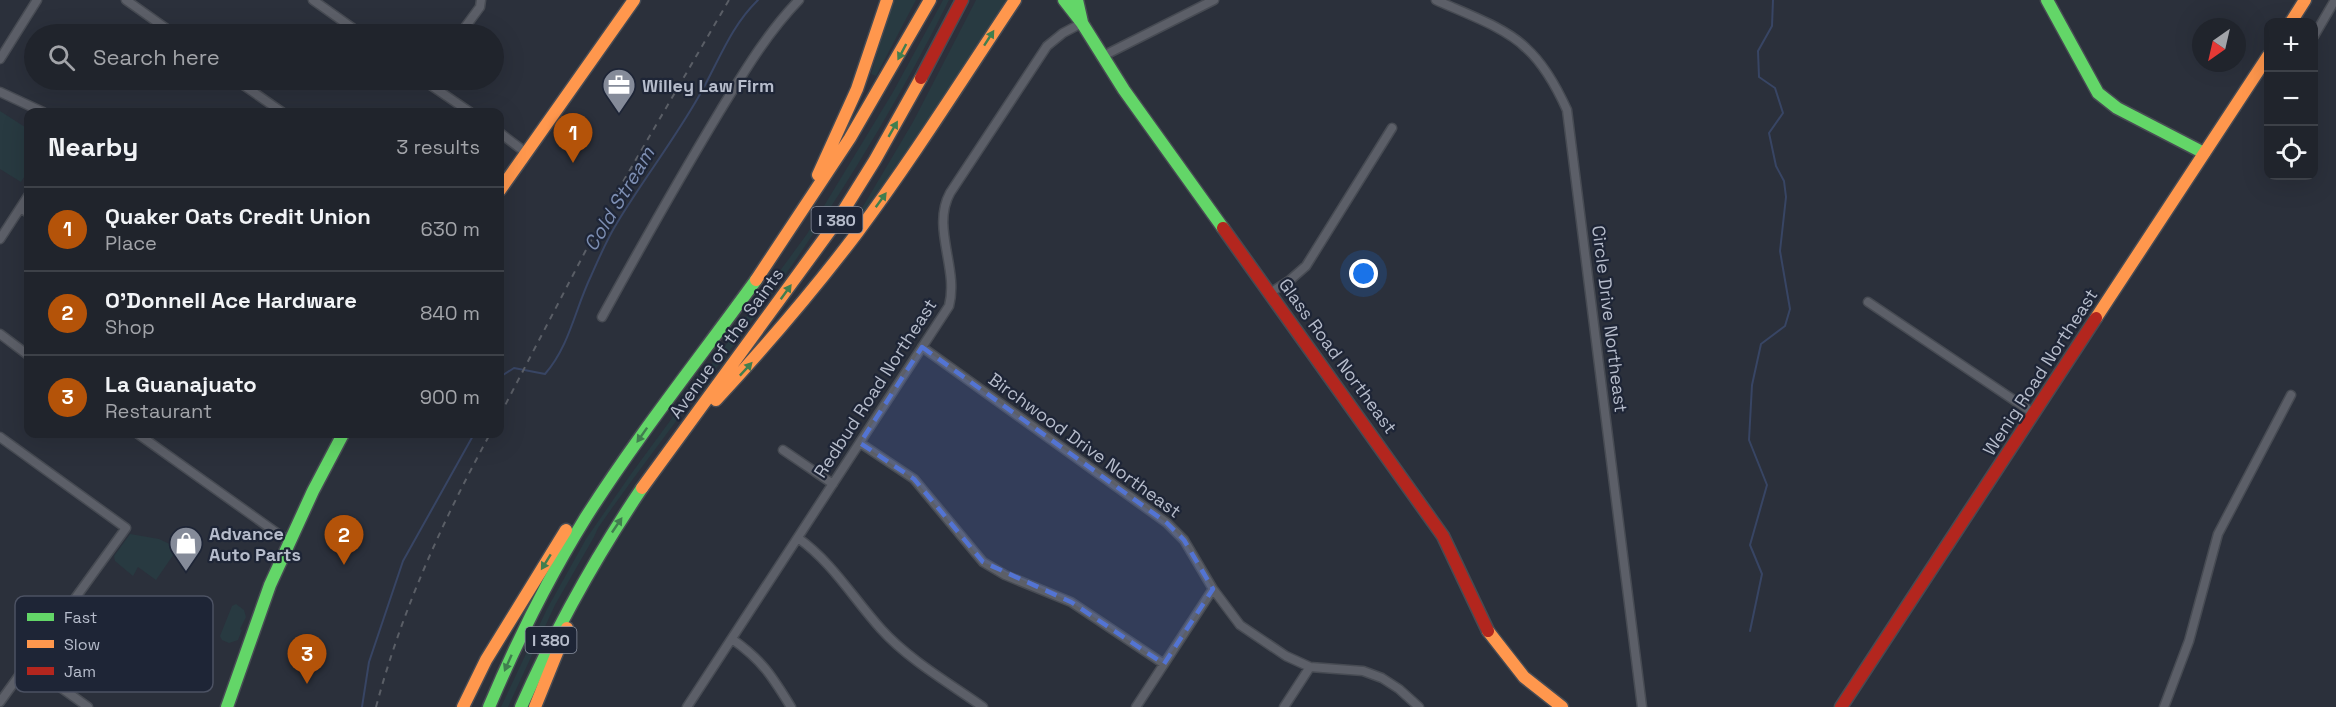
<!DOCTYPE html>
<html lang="en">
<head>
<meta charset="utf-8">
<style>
	body { margin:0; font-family:"Space Grotesk",sans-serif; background:#2d3038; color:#f1f3f6 }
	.controls { position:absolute; right:18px; top:18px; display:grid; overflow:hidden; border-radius:12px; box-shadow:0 6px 24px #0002 }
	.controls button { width:54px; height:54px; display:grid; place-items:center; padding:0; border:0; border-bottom:2px solid #3d4148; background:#20242c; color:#f1f3f6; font:30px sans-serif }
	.compass { position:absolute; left:2192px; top:18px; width:54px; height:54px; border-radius:50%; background:#20242c; box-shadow:0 6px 24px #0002; rotate:214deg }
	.you { position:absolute; left:1364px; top:274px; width:21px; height:21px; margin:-15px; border:4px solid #fff; border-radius:50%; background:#1a73e8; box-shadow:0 0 0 9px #1a73e833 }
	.badge { display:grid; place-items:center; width:39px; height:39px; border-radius:50%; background:#b45309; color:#fff; font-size:20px; font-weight:700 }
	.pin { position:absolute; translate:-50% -50px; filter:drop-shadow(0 2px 3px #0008) }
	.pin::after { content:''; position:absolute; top:32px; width:21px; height:18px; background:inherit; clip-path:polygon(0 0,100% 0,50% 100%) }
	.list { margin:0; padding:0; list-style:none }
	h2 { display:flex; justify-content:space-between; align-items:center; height:78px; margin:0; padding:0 24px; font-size:26px }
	h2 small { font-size:20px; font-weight:400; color:#a2a4a9 }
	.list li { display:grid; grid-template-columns:39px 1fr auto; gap:18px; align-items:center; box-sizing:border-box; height:84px; padding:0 24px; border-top:2px solid #3d4148 }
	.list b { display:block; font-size:22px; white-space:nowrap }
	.list p { margin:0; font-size:20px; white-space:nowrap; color:#a2a4a9 }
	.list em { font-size:20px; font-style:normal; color:#a2a4a9 }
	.icon { flex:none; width:33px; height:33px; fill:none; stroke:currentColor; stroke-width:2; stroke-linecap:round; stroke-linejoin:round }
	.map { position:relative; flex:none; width:2336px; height:707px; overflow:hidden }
	.search { position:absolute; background:#20242c; box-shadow:0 6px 24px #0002; left:24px; top:24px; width:480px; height:66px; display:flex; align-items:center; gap:15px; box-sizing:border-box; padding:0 21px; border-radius:33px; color:#a2a4a9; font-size:22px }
	.panel { position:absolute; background:#20242c; box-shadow:0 6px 24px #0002; left:24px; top:108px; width:480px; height:330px; border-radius:12px }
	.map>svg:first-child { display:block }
</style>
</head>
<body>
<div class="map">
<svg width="2336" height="707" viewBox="0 0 2336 707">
	<rect width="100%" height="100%" fill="#2b303b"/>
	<path fill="#283a41" d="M 893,0 L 916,0 L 876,76 L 871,74 Z
		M 943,0 L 949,0 C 905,89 853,176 797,258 C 733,350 662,436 598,528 L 594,537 L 555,605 L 508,707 L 501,707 L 547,609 L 586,539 L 631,474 L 807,234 L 893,92 Z
		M 976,0 L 1006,0 L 963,69 L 857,222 L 855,220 L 913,122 Z
		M 0,111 L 28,129 L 28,171 L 21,182 L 0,169 Z
		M 130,534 L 159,539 L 178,548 L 156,580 L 138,567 L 133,576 L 115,561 L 114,556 Z
		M 236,604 L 244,610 L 246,617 L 240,629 L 242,630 L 238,640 L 229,643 L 222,640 L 220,636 L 232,606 Z"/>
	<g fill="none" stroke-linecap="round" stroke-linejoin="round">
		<path stroke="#384564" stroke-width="2" d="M 500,383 L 503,375 L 514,368 L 545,374 C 570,345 575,309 591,276 C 599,258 607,239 617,223 C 643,180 674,140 699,96 C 718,63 730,27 758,0
			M 1750,631 L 1762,574 L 1750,545 L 1767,485 L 1749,440 L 1752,385 L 1761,344 L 1785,326 L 1790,309 L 1780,251 L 1786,197 L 1784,181 L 1776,166 L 1769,133 L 1783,113 L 1775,88 L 1759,77 L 1758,51 L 1772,26 L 1773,0
			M 362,707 L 369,662 L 403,561 L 474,434"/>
		<defs>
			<path id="street" d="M 126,0 L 174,34
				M 313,0 L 361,34
				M 1436,0 C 1464,13 1505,27 1526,48 C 1544,64 1557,88 1567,110 L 1642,707
				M 460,34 L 480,7 L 481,0
				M 2314,36 L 2335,0
				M 1101,57 L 1214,0
				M 0,59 L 37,0
				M 236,80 L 282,112
				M 423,80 L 470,112
				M 0,92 L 43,112
				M 500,133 L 525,152
				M 21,208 L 28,213
				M 0,239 L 28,196
				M 1270,293 L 1290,280 L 1306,266 L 1392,128
				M 1868,302 L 2033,413
				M 602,317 C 640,248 679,179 720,111 C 744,72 767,33 799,0
				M 0,334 L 28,355
				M 922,347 L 1167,523 L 1184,540 L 1213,589 L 1240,625 L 1286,656 L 1310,667 L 1363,671 L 1382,678 L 1399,689 L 1419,707
				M 138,434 L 291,543
				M 0,437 L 126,528 L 0,702
				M 860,443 L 914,479 L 983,562 L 1005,575 L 1071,602 L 1164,664
				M 783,450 L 833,484
				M 798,538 C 832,562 853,598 881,629 C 909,660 949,683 983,707
				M 732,639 C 762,660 772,676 791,707
				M 28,664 L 88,707
				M 687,707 L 949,306 C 959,268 931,228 950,193 L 1047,46 L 1063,33 L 1082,23
				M 1136,707 L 1213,589
				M 1284,707 L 1310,667
				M 2164,707 L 2189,641 L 2218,534 L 2291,395"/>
			<path id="fast" d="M 1064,0 L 1082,23 L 1124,90 L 1223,228
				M 1077,0 L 1082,22
				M 2047,0 L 2098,93 L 2117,108 L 2204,153
				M 227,707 L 270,585 L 313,491 L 343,434
				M 489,707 C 517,641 548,578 586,517 C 638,435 699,359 756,280
				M 521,707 C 555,630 595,558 642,488"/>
			<path id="slow" d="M 2291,22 L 2305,0
				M 818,175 L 857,89 L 887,0
				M 500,190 L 634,0
				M 756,280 L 850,138 L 930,0
				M 2096,318 L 2268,56
				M 716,400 C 765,347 813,291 857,233 C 913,158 963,78 1015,0
				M 642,488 L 837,221 L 875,160 L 921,78
				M 1488,631 L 1524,677 L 1562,707
				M 463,707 L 486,660 L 566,530
				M 535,707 L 567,628"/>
			<path id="jam" d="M 921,78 L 962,0
				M 1223,228 L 1443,536 L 1488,631
				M 1841,707 L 2096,318"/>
		</defs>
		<use href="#street" stroke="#474b53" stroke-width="11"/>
		<use href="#fast" stroke="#474b53" stroke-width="15"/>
		<use href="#slow" stroke="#474b53" stroke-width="15"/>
		<use href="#jam" stroke="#474b53" stroke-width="15"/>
		<use href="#street" stroke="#5c5f68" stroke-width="8"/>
		<use href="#fast" stroke="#63d668" stroke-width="12"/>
		<use href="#slow" stroke="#ff974d" stroke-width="12"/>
		<use href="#jam" stroke="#b3261e" stroke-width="12"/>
		<path stroke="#5a5e66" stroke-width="2" stroke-dasharray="6 6" stroke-linecap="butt" d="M 500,415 L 610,204 L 729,0
			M 376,707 C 402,610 442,522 490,434"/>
	</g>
	<defs><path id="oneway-solid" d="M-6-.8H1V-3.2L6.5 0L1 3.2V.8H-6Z" transform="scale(1.5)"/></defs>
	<g fill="#407e4f">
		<use href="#oneway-solid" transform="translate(989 38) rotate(-57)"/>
		<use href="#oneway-solid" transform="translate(902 52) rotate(118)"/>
		<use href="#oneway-solid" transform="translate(893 129) rotate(-60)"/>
		<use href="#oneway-solid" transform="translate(881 200) rotate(-54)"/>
		<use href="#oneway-solid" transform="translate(786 292) rotate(-54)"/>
		<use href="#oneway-solid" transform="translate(746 369) rotate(-47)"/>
		<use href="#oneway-solid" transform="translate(642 435) rotate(125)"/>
		<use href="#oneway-solid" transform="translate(617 525) rotate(-56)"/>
		<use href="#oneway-solid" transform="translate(546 562) rotate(122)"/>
		<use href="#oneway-solid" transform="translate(508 663) rotate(114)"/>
	</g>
	<path fill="#5374d3" fill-opacity="0.2" stroke="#5374d3" stroke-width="4.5" stroke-dasharray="12 8" stroke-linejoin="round" d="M 922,347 L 1167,523 L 1184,540 L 1213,589 L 1164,664 L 1071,602 L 983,562 L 914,479 L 860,443 Z"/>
	<defs>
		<symbol id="office-pin" viewBox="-11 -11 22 30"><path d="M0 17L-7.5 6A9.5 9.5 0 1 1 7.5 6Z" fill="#858b99" stroke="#1e2536"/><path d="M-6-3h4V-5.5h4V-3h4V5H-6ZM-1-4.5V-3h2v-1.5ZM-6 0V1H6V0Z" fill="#fff"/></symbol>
		<symbol id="shop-pin" viewBox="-11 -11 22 30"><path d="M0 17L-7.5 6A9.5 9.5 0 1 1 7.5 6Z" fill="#858b99" stroke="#1e2536"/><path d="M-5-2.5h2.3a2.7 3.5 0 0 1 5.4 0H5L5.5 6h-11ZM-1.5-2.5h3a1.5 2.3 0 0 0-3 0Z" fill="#fff"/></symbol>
	</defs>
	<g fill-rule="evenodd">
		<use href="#office-pin" x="600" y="66" width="38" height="52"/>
		<use href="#shop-pin" x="167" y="524" width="38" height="52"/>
	</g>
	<g text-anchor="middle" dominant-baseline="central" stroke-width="4.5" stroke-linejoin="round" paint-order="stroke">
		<g fill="#1e2536" stroke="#888f9e" stroke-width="1.5">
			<rect x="811.5" y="207" width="51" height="26" rx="4.5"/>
			<rect x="525.5" y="627" width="51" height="26" rx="4.5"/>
		</g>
		<g font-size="16" font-weight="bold" fill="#b6bccb">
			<text x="837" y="220">I 380</text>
			<text x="551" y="640">I 380</text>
		</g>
		<g font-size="18" font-weight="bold" fill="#b6bccb" stroke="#1e2536" text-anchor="start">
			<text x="642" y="85">Willey Law Firm</text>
			<text x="209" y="533">Advance<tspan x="209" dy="21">Auto Parts</tspan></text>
		</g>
		<g font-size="18" fill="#b6bccb" stroke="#1e2536">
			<text transform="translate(1610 319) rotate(83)">Circle Drive Northeast</text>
			<text transform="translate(726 343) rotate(-54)">Avenue of the Saints</text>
			<text transform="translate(1338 356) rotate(54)">Glass Road Northeast</text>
			<text transform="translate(2040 372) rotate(-57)">Wenig Road Northeast</text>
			<text transform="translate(875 388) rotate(-57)">Redbud Road Northeast</text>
			<text transform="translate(1085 445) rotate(36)">Birchwood Drive Northeast</text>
		</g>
		<g font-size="20" font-style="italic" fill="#7d8eb2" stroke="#1e2536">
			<text transform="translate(619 199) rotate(-59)">Cold Stream</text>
		</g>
	</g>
	<rect x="15" y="596" width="198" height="96" rx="9" fill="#1e2536" stroke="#4c5263" stroke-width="1.5"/>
	<rect x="27" y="613" width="27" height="8" fill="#63d668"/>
	<rect x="27" y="640" width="27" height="8" fill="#ff974d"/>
	<rect x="27" y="667" width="27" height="8" fill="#b3261e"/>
	<g font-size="16" fill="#b6bccb">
		<text x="64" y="623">Fast</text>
		<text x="64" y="650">Slow</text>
		<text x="64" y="677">Jam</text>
	</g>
</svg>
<div class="controls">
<button>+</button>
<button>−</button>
<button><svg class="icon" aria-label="locate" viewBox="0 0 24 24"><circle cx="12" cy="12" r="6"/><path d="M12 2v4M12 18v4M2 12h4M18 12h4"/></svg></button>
</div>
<svg class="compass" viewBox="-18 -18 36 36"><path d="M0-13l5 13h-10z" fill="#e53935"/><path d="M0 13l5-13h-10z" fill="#a2a4a9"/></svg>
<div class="you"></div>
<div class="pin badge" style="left:573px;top:163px">1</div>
<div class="pin badge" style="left:344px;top:565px">2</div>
<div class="pin badge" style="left:307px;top:684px">3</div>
<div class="search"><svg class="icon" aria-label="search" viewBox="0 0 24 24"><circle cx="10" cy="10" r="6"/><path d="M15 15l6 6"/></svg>Search here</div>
<section class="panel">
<h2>Nearby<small>3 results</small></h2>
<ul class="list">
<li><span class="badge">1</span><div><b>Quaker Oats Credit Union</b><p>Place</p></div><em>630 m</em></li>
<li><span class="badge">2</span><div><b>O'Donnell Ace Hardware</b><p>Shop</p></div><em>840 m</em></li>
<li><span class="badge">3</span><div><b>La Guanajuato</b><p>Restaurant</p></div><em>900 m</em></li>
</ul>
</section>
</div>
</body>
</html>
